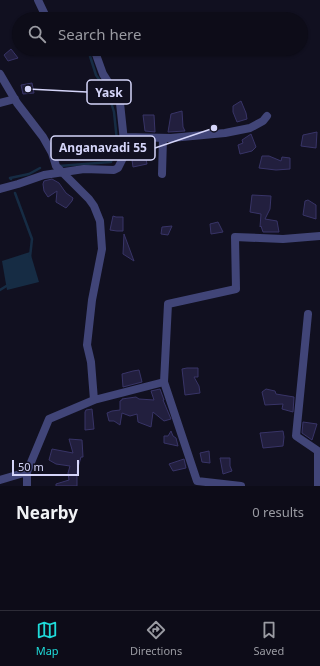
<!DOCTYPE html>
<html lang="en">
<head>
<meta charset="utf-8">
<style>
	body { margin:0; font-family:"Noto Sans",sans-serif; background:#1b1a25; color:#f1f3f6 }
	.scale { position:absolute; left:12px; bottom:10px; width:67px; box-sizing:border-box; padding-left:4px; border:2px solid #d5d5f9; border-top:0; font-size:11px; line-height:14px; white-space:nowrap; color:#d5d5f9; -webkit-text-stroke:3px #111020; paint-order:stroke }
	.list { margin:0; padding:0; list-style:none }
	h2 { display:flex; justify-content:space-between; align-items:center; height:52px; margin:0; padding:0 16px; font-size:17px }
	h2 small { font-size:13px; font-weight:400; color:#9a9ba2 }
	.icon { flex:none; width:22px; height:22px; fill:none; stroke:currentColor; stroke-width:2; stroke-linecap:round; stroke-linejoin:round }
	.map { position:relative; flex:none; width:320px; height:486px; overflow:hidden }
	.search { position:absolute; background:#0d0c18; box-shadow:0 1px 3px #0004; left:12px; right:12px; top:12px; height:44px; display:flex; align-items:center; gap:10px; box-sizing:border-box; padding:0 14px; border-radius:22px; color:#9a9ba2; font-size:15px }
	.sheet { height:124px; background:#0d0c18 }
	nav { display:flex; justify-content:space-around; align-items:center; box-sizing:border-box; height:56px; border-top:1px solid #2d2c37; background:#0d0c18; font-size:11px; color:#9a9ba2 }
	nav a { display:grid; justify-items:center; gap:2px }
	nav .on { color:#1fdbd9 }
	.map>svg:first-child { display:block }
</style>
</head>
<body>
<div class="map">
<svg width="320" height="486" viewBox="0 0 320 486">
	<rect width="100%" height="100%" fill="#111020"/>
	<path fill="#162c44" d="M 30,252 L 39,282 L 7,290 L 2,261 Z"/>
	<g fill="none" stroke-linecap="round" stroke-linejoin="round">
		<path stroke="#162c44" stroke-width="2.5" d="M 59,166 L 111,162 L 117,141 L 114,112 L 108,92 L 96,75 L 90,56 L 90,49
			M 11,179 L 10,178 L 29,174 L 40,168
			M 15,193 L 32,239 L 30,257
			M 0,290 L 8,285"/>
	</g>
	<path fill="#221f3e" stroke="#383467" d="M 11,49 L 18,58 L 8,61 L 4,55 Z
		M 32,83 L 34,93 L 23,94 L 21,85 Z
		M 241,101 L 246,113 L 247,119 L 237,122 L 233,112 L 233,106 Z
		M 182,111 L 183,127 L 185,131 L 168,132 L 171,114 Z
		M 143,115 L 154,115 L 155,132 L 145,131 Z
		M 317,132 L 316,148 L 301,146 L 303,135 Z
		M 251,134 L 256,147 L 252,151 L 240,154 L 238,145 L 243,143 L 242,140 Z
		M 141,143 L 143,143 L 147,164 L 133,167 L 130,146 Z
		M 262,156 L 269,156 L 281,161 L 282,157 L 290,158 L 290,169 L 276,170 L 259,168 Z
		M 52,179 L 59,183 L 66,193 L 73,198 L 72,201 L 66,208 L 56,202 L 57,191 L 48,197 L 44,191 L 43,184 L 44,181 Z
		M 252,195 L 271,196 L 270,209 L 265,219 L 277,221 L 279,232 L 263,232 L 261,226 L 260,227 L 261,214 L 250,212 Z
		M 308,200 L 316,205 L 316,219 L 303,215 L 305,201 Z
		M 113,216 L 116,217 L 123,217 L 123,231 L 117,231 L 110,230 Z
		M 218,222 L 223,232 L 211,234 L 210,224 Z
		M 172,226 L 168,235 L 161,234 L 162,227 Z
		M 124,234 L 134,261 L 123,254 Z
		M 187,368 L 198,368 L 198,377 L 194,377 L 199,386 L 200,393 L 185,395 L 182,369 Z
		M 139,370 L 142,382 L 123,387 L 122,374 L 133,371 Z
		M 160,389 L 164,400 L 163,400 L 171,419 L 164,421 L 153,412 L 151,427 L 138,422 L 137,414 L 130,416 L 122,413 L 120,425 L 114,421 L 109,421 L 107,413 L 112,411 L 120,410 L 120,401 L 122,400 L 122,399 L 136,397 L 139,399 L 154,400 L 151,391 Z
		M 266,389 L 275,391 L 276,394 L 294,397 L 293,412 L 282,409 L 283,404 L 265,405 L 262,392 Z
		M 92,409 L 94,429 L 85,430 L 85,412 L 86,410 Z
		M 303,422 L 317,424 L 312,440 L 302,433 Z
		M 171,431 L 173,436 L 176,438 L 178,446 L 164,443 L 164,436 L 168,436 Z
		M 283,431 L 284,437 L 283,446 L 263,448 L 260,433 Z
		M 69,439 L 82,440 L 83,457 L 81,457 L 77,471 L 77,486 L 56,486 L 56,484 L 69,480 L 68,473 L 70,466 L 56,464 L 49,460 L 52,449 L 73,453 Z
		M 209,451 L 210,463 L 202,462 L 200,453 Z
		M 220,458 L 230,458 L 230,466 L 232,471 L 223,474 Z
		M 184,459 L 186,468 L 173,471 L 169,464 Z"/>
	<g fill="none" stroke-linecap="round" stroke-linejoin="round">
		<path stroke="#414578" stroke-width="8" d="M 38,0 L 47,19
			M 0,74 L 17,103 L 43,137 L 52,153 L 56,166 L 89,199 L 94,206 L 100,221 L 102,249 L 92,300 L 87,345 L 91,362 L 94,400
			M 0,103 L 15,99
			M 124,137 L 171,138 L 225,133 L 250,128 L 263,121 L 267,116
			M 162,174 L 163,138
			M 0,189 L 18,184 L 44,175 L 84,169 L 114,170 L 118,168 L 123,158 L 124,141 L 120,103 L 117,96 L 103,74 L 94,49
			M 308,314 L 296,436 L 318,451 L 318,486
			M 164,382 L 168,304 L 236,289 L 235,237 L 283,239 L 320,236
			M 27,472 L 27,486
			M 0,480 L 27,472 L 49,419 L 94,400 L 164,382 L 197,481 L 241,486"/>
	</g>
	<path fill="none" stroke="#d5d5f9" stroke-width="1.5" d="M28 89L87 92M214 128L155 148"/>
	<g fill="#d5d5f9" stroke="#111020" stroke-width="1.5">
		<circle cx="28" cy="89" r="4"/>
		<circle cx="214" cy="128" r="4"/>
	</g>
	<g fill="#111020" stroke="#d5d5f9" stroke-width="1.5">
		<rect x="87" y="80" width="44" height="24" rx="4"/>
		<rect x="51" y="136" width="104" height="24" rx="4"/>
	</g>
	<g font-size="12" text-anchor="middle" font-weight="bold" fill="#d5d5f9">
		<text x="109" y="97">Yask</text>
		<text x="103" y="152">Anganavadi 55</text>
	</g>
</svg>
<div class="scale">50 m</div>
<div class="search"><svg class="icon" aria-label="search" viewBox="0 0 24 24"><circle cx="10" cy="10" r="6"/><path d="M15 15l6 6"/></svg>Search here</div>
</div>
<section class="sheet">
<h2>Nearby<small>0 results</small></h2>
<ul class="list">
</ul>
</section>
<nav>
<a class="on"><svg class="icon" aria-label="map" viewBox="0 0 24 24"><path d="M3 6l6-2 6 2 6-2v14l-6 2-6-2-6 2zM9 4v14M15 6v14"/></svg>Map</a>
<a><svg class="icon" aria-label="directions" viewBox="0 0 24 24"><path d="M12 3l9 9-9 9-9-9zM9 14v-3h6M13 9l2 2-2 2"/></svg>Directions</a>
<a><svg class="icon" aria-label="saved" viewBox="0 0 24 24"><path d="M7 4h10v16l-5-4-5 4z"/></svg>Saved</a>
</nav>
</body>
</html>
